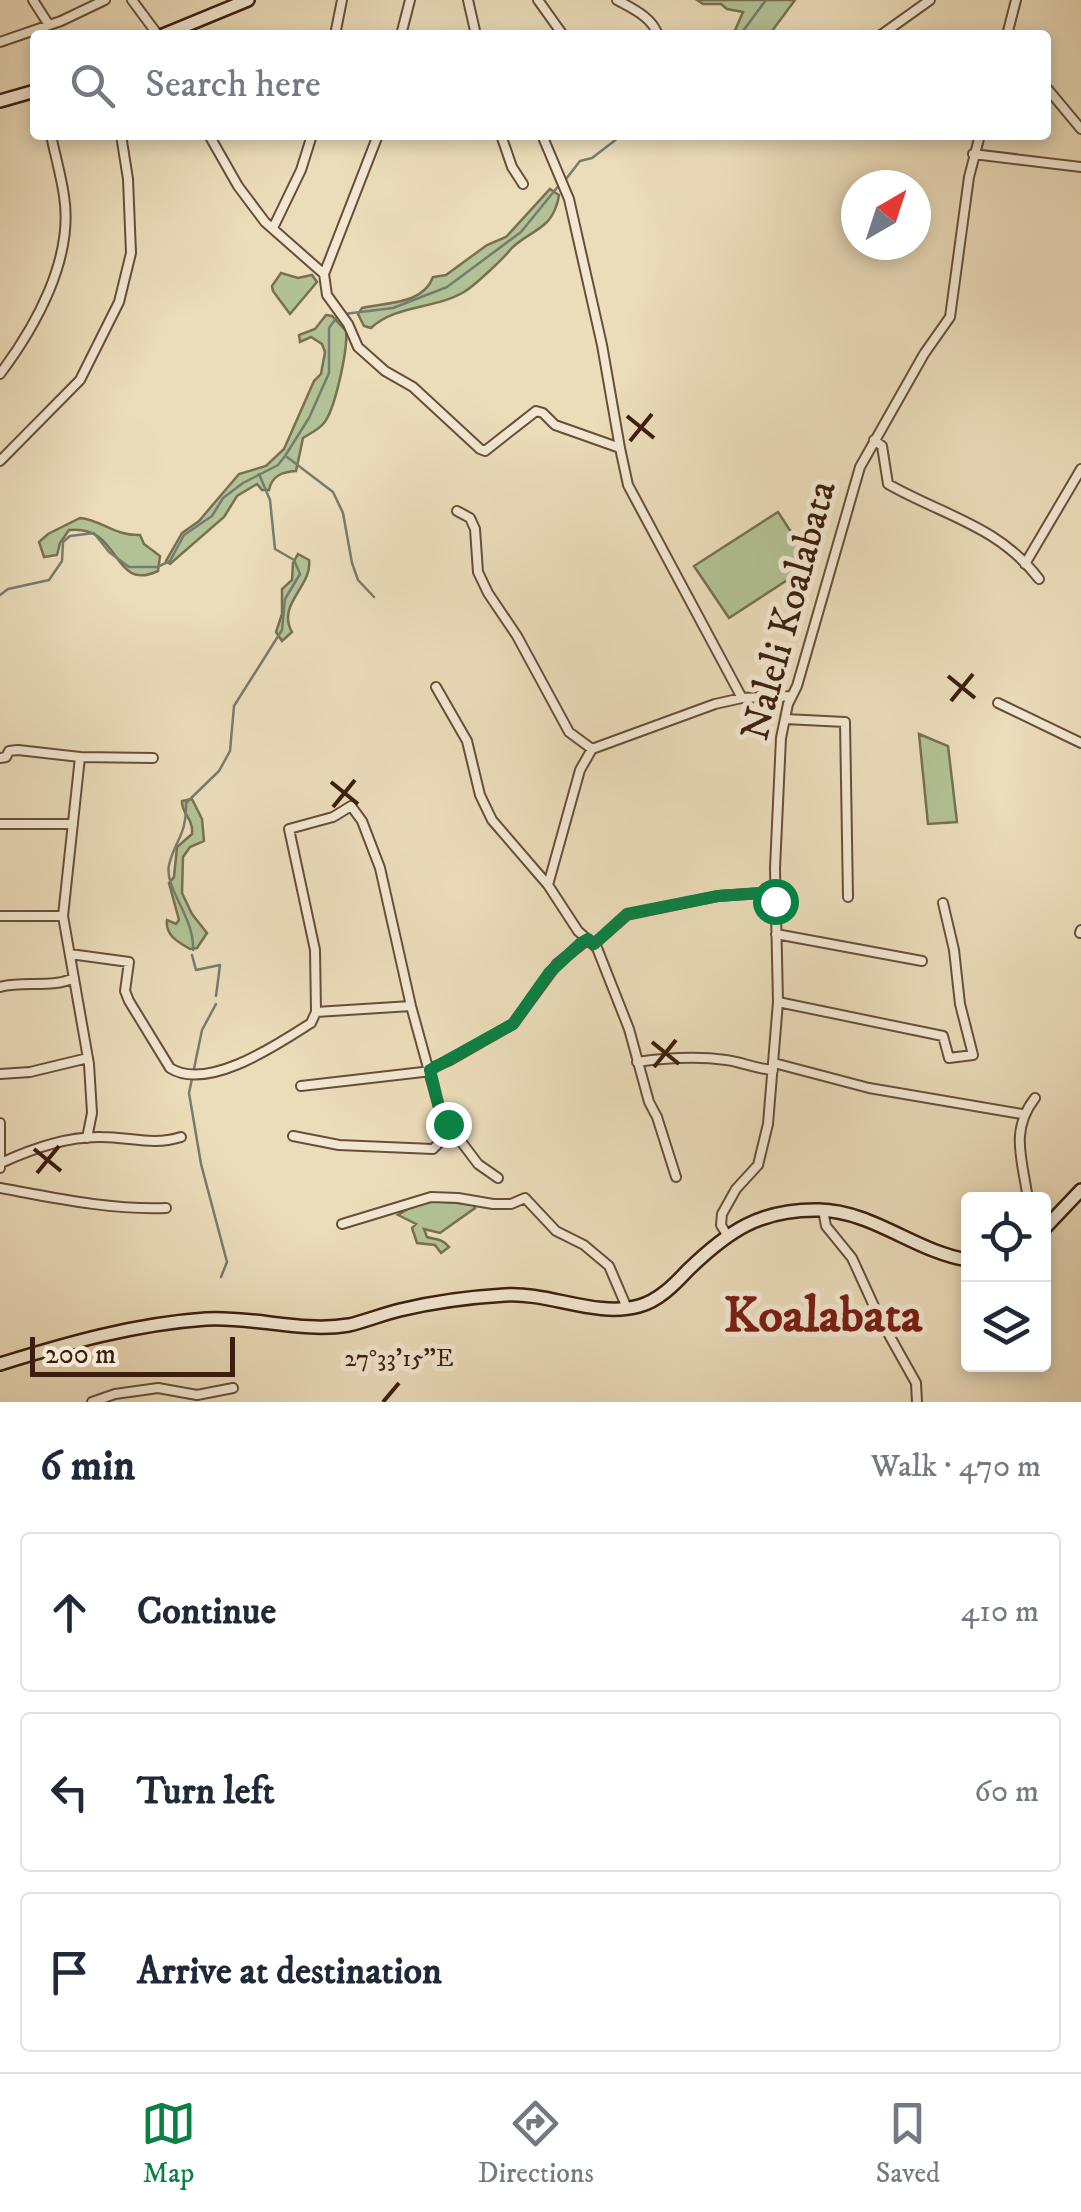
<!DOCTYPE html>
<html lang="en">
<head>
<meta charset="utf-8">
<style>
	body { margin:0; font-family:"IM FELL DW Pica",serif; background:#f2f2f3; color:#1f2937 }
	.controls { position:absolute; right:30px; bottom:30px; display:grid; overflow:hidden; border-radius:10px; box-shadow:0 5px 15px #0003 }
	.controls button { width:90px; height:90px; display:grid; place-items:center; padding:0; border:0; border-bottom:2px solid #e0e1e3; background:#fff; color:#1f2937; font:50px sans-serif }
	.compass { position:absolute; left:841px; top:170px; width:90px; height:90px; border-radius:50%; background:#fff; box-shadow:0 5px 15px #0003; rotate:39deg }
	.scale { position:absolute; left:30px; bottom:25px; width:205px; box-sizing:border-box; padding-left:10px; border:5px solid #3d1e0e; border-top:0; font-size:28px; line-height:35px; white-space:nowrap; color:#3d1e0e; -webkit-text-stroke:8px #f2e8d2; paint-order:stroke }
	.stop { position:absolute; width:30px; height:30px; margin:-22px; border:8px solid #0b8043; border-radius:50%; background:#fff }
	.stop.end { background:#0b8043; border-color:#fff; box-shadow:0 2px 10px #0008 }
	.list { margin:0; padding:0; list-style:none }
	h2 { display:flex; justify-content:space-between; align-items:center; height:130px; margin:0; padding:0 40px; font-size:42px }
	h2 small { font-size:32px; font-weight:400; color:#747a83 }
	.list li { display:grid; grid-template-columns:65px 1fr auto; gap:30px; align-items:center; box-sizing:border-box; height:160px; margin:0 20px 20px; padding:0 20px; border:2px solid #e0e1e3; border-radius:10px }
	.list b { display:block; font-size:38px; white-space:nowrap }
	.list em { font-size:32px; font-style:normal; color:#747a83 }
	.icon { flex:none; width:55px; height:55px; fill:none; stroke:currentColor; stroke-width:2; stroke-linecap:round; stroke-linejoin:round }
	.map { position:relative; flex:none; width:1081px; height:1402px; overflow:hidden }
	.search { position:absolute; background:#fff; box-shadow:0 5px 15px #0003; left:30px; right:30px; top:30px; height:110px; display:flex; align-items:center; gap:25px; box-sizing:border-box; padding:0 35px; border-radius:10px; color:#747a83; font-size:38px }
	.sheet { height:670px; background:#fff }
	nav { display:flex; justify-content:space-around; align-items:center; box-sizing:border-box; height:140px; border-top:2px solid #e0e1e3; background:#fff; font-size:28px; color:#747a83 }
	nav a { display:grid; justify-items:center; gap:5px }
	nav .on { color:#0b8043 }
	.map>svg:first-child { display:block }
</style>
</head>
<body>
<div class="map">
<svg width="1081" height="1402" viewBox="0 0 1081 1402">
	<rect width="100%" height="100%" fill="#ebdcba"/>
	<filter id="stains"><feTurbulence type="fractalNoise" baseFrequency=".002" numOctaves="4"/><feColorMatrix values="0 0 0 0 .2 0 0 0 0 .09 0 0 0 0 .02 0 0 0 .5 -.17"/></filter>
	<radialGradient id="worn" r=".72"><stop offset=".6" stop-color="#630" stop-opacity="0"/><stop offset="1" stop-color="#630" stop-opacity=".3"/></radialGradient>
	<path fill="#b2c294" stroke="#787051" stroke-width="2.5" d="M 697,0 L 795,0 L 769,35 L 733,35 L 743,12 L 727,9 L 721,4 L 703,4 Z
		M 550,189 L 559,195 C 558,204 553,216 547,222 C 536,233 519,239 510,250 C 502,260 474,286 464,292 C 435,309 395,305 371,328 L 364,326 L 358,314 L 362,308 C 386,302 423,305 433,277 L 446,275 L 487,245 L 506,237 Z
		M 281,273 L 298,278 L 312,275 L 317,282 L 290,314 L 273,291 L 272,286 Z
		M 326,315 L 332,316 L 346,331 C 348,348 335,412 323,424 C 318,430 309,434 303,438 L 296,471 C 283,472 272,475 269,490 L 262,490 L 257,484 L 237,496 L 224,517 L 170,564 L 166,561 L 182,533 L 199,521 L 239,474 L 266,466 L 284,449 L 314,381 L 321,374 L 325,352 L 322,344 L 311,337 L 300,342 L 299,335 L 315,329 Z
		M 778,512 L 812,564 L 729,618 L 694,566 Z
		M 80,518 C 102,520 114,536 140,535 L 144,544 L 160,556 L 158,571 C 111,593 122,524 69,530 L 60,543 L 57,555 L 44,557 L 39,542 L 48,534 Z
		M 298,554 L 309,560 C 313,586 276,604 292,632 L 282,641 L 276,632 L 282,614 L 282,589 L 292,580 L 293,563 Z
		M 919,734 L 948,746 L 957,822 L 928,824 Z
		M 192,799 L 202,819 L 204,841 L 190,847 L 183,857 L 182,893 L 192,914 L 207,933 L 197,948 L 190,949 C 178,942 165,935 167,920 L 176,924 L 179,920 L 169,883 L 174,877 L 177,847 L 192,834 C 194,819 181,813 182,801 Z
		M 431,1201 L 473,1204 L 475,1208 L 440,1233 L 424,1229 L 427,1237 C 436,1240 442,1238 449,1247 L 441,1253 L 435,1245 L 417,1243 L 412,1228 L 416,1224 L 398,1215 L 416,1204 Z"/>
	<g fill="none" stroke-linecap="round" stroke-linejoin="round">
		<path stroke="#747d6f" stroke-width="2.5" d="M 740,35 L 766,0
			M 566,179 L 580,161 L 592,158 L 622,135
			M 344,314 L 393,308 L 447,287 L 521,232 L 560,184
			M 287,457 L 333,492 L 343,513 L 352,563 L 358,580 L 374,597
			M 0,595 L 8,589 L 49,580 L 62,561 L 63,542 L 70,536 L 94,533 L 109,552 L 129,567 L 157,567 L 170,561 L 184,535 L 212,516 L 223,498 L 243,483 L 278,465 L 285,456 L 309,418 L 329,373 L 329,328 L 337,317
			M 193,950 C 195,918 164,888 169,865 C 175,840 187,835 186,803 L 219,771 L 230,751 L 234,706 L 282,630 L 285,599 L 300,574 L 294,560 L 275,549 L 270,500 L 259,474
			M 192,955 L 196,970 L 220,965 L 216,996
			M 216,1004 L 202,1030 L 189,1093 L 201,1164 L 227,1262 L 221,1277"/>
		<defs>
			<path id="street" d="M 33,0 L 49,25
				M 132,0 L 158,35
				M 468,0 L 476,35
				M 538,0 L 563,35
				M 617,0 C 633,9 652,17 658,35
				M 335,35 L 342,0
				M 401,35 L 410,0
				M 881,35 L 930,0
				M 1007,35 L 1016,0
				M 0,42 L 61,21 L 105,0
				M 1046,87 L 1081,129
				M 209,135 L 238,186 L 265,222 L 324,274 L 327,295 L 348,324 L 358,347 L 385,371 L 413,387 L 480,449 L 485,451 L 536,411 L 543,413 L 555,425 L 620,448 L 628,485 L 742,698
				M 501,135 L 512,167 L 523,184
				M 542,135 L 569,199 L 602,345 L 620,448
				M 973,154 L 1081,167
				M 273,228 L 301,170 L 312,135
				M 324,274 L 378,135
				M 0,374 C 36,326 74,258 64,196 C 61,175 55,155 51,135
				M 874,440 L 882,446 L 888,484 C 942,515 999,526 1039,579
				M 0,461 L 80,380 L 119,302 L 131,253 L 128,179 L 121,135
				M 457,511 L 470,518 L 475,529 L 478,572 L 488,593 L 517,636 L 569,732 L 592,749
				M 1025,564 L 1081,469
				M 436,687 L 467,741 L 480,795 L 492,820 L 548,885 L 578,931 L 597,948 L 629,1029 L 649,1102 L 657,1117 L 676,1177
				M 998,703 L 1081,743
				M 785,719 L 845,722 L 848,897
				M 80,757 L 153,758
				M 0,758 L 6,757 L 9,751 L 18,750 L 80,757 L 63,916 L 89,1064 L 92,1113 L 87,1138
				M 0,824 L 73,824
				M 548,885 L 580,770 L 592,749 L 715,704 L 742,698 L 792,696
				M 0,916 L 63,916
				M 1080,933 L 1081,930
				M 776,934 L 922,961
				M 594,944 L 627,915 L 718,896 L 775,892
				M 70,954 L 129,962 L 125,991 L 129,1001 L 170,1068 C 208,1092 278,1044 311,1023 L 316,1012
				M 0,987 C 25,980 50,989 74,978
				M 778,1002 L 943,1036 L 949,1058 L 973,1055 L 960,1004 L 954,950 L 943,903
				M 411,1006 L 316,1012 L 315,950 L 289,829 L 333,817 L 351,806 L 362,821 L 380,868 L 411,1006 L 441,1115 L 478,1164 L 498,1178
				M 637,1062 C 666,1058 697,1056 726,1060 C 742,1062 756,1069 773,1070
				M 774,1063 L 869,1088 L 1022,1114
				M 0,1074 L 30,1072 L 88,1058
				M 301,1086 L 423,1072 L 450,1060 L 513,1024 L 557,964 L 588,939
				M 0,1123 L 0,1168
				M 293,1136 L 339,1145 L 433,1149 L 452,1130
				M 1,1163 C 31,1149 68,1136 102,1137 C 130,1137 153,1146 181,1137
				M 0,1188 C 55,1198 110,1210 166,1208
				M 1028,1200 C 1023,1161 1009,1131 1035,1098
				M 823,1210 L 826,1226 L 852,1258 L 879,1317 L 916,1383 L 917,1402
				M 342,1224 L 431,1197 L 458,1198 L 493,1204 L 511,1204 L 525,1198 L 556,1231 L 584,1245 L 609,1266 L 627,1308
				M 727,1235 L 721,1225 L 722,1214 L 736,1189 L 758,1165 L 768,1124 L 778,1002 L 775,868 L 781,738 L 788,704 L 797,686 L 860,467 L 924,354 L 950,317 L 969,177 L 980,135
				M 92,1402 L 115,1394 L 158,1388 L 197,1395 L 233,1388"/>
			<path id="secondary" d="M 163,35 L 248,0
				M 0,101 L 35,91
				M 1044,1229 L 1081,1190
				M 0,1364 C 68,1343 134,1324 206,1319 C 253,1316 302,1333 349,1325 C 366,1321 383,1314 400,1310 C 433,1302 471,1297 505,1295 C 549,1292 596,1318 639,1306 C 658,1301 674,1285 687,1271 C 728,1231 760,1209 819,1210 C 873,1211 916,1252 968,1260"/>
		</defs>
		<use href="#street" stroke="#684e39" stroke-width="12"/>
		<use href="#secondary" stroke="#3d1e0e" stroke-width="16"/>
		<use href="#street" stroke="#f2e8d2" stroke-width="8"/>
		<use href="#secondary" stroke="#f2e8d2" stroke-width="11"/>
	</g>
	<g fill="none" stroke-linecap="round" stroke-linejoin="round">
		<path stroke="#0b8043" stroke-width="12" d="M 448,1124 L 441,1115 L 430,1070 L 513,1024 L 549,973 L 581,943 L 588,939 L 594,944 L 627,914 L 718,896 L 762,893 L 775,892 L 775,901"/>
	</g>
	<path fill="none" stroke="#3d1e0e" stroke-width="4" d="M 627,416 L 654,438M 630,441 L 652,414M 948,676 L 975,698M 951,701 L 973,674M 331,782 L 358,804M 333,807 L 355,780M 652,1042 L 679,1064M 654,1067 L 676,1040M 34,1149 L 61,1171M 37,1173 L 59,1146M 383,1402 L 399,1383"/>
	<g text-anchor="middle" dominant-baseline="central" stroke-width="10" stroke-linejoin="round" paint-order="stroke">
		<g font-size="40" fill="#3d1e0e" stroke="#f2e8d2">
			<text transform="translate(790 611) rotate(-75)">Naleli Koalabata</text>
		</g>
		<g font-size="50" font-weight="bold" fill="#7a1f14" stroke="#f2e8d2">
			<text x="823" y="1316">Koalabata</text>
		</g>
	</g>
	<g font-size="25" text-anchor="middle" fill="#3d1e0e" stroke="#f2e8d2" stroke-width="10" stroke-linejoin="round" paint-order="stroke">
		<text x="399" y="1366">27°33'15"E</text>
	</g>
	<rect width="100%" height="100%" filter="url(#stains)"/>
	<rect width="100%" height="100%" fill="url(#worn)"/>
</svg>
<div class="controls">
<button><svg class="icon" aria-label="locate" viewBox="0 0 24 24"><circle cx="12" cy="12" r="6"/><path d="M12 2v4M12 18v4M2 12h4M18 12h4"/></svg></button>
<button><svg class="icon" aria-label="layers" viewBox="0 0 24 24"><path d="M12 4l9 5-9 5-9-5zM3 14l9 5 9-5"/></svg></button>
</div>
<svg class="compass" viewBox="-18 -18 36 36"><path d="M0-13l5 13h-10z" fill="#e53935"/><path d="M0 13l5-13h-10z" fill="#747a83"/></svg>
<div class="scale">200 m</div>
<div class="stop" style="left:775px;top:901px"></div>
<div class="stop end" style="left:448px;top:1124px"></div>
<div class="search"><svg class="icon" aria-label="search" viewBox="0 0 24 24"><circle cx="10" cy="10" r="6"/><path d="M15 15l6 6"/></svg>Search here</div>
</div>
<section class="sheet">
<h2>6 min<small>Walk · 470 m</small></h2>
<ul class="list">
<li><svg class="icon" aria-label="ahead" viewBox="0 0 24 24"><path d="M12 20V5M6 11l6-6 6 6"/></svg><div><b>Continue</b></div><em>410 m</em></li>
<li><svg class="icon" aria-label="left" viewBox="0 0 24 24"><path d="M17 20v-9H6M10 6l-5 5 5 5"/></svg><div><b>Turn left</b></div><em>60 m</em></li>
<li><svg class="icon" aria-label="arrive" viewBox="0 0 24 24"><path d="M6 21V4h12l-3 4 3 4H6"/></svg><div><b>Arrive at destination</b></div></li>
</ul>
</section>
<nav>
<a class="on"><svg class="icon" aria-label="map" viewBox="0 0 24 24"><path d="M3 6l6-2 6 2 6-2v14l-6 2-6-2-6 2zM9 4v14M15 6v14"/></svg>Map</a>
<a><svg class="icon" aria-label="directions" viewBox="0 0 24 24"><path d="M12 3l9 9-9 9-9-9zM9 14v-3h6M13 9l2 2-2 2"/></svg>Directions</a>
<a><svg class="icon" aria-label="saved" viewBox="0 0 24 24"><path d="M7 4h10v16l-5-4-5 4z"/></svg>Saved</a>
</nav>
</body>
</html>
